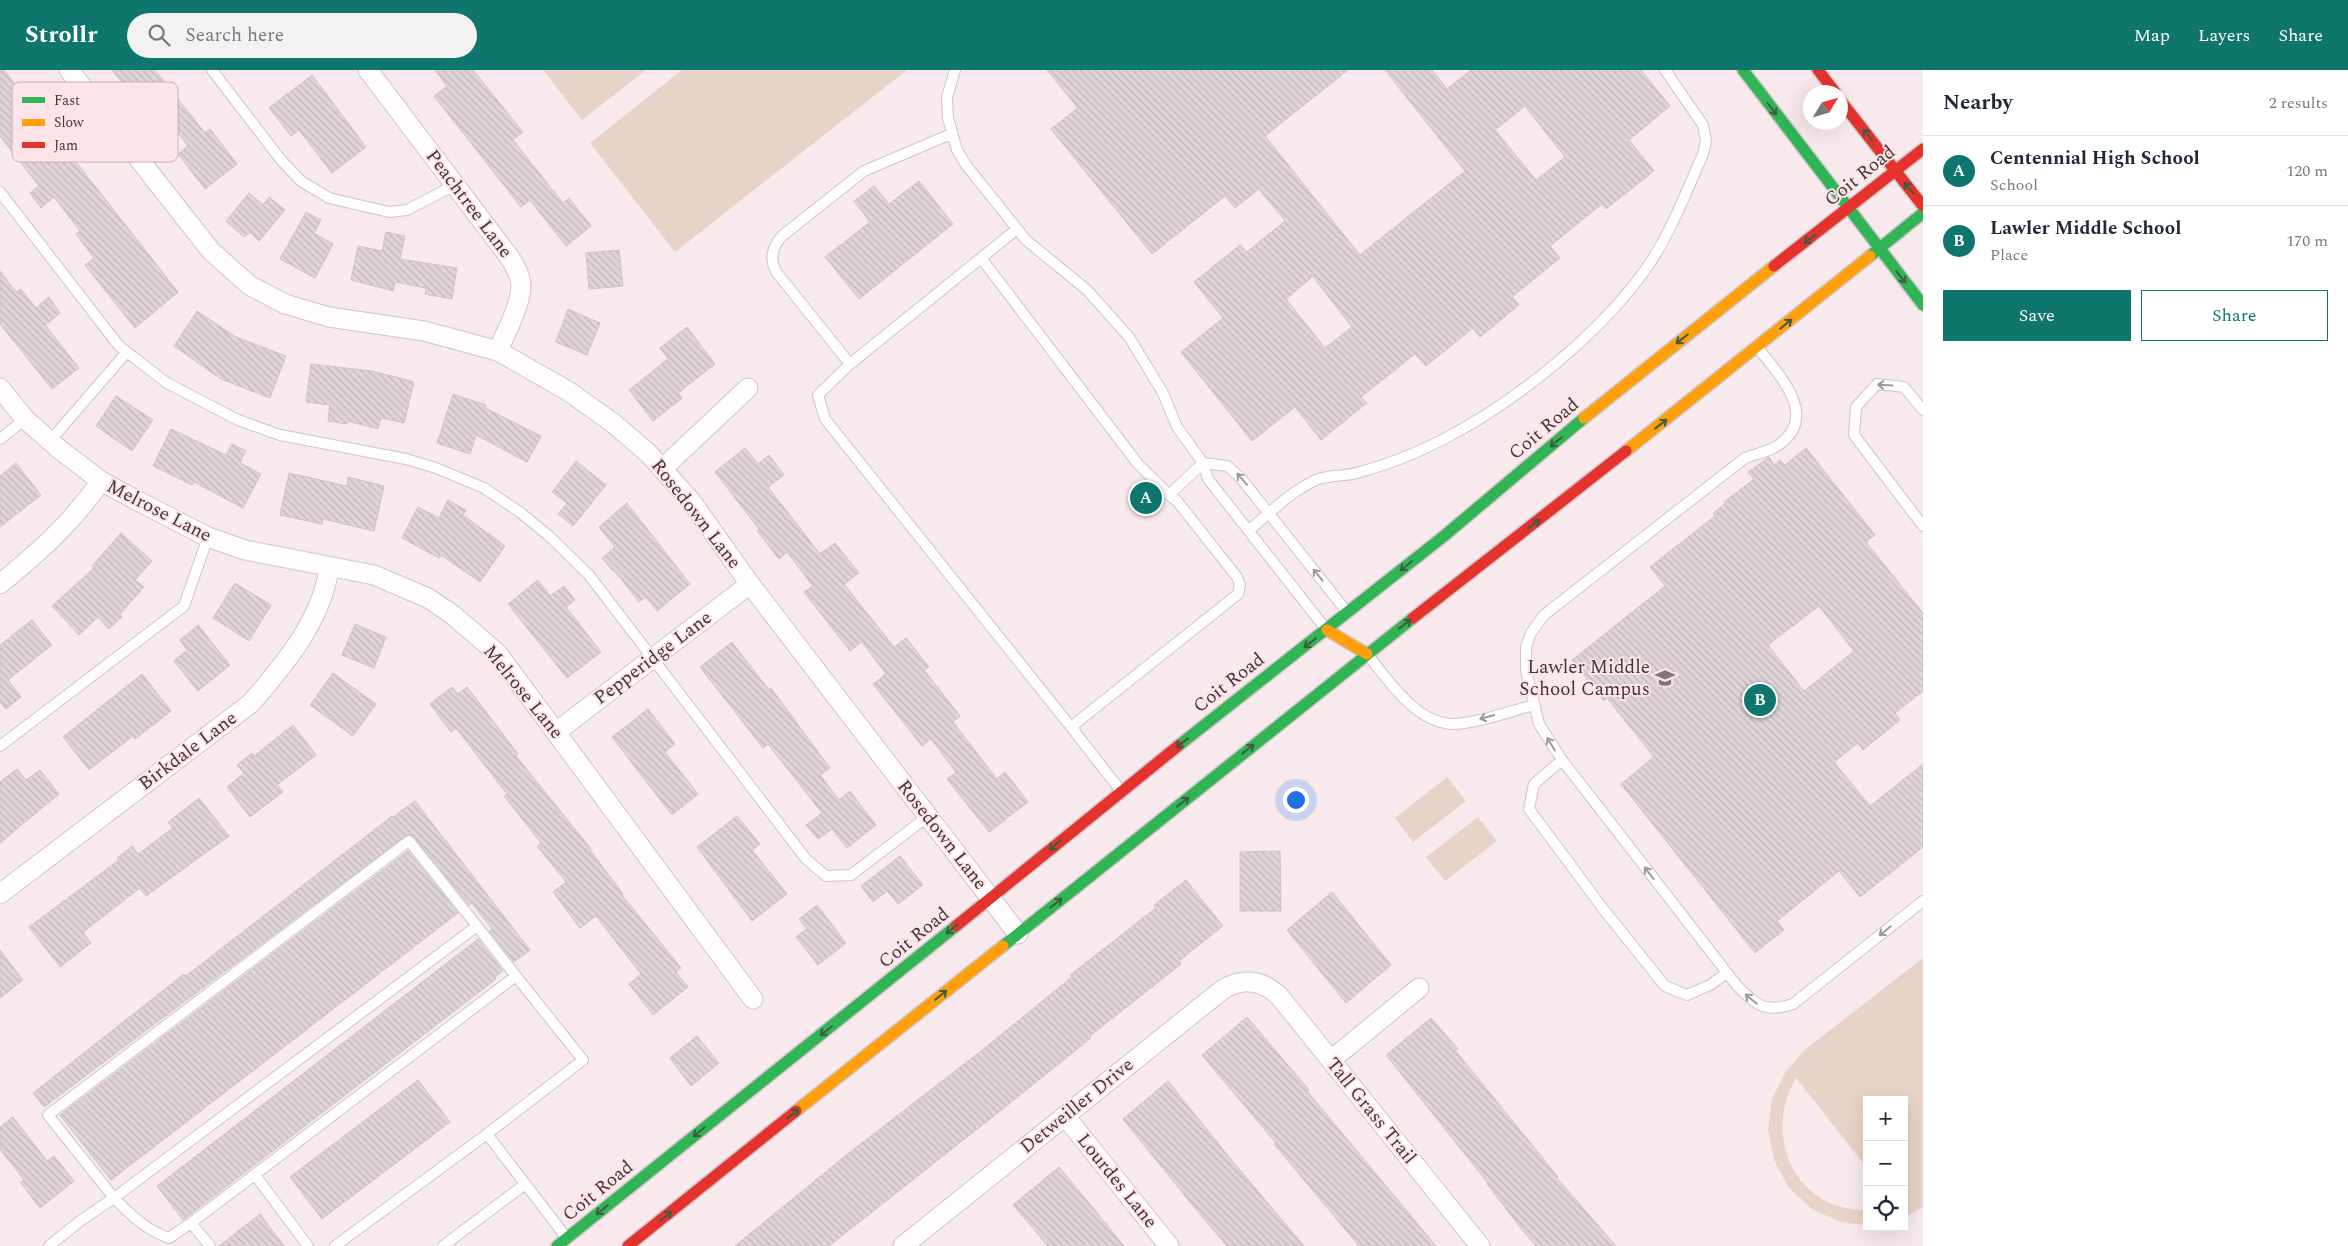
<!DOCTYPE html>
<html lang="en">
<head>
<meta charset="utf-8">
<style>
	body { margin:0; font-family:Spectral,serif; background:#f2f2f3; color:#1f2937 }
	.controls { position:absolute; right:15px; bottom:15px; display:grid; overflow:hidden; border-radius:0px; box-shadow:0 5px 20px #0002 }
	.controls button { width:45px; height:45px; display:grid; place-items:center; padding:0; border:0; border-bottom:1px solid #e0e1e3; background:#fff; color:#1f2937; font:25px sans-serif }
	.compass { position:absolute; left:1803px; top:15px; width:45px; height:45px; border-radius:50%; background:#fff; box-shadow:0 5px 20px #0002; rotate:52deg }
	.you { position:absolute; left:1295px; top:729px; width:18px; height:18px; margin:-12px; border:4px solid #fff; border-radius:50%; background:#1a73e8; box-shadow:0 0 0 8px #1a73e833 }
	.badge { display:grid; place-items:center; width:32px; height:32px; border-radius:50%; background:#0f766e; color:#fff; font-size:16px; font-weight:700 }
	.pin { position:absolute; translate:-50% -50%; border:2px solid #fff; box-shadow:0 1px 5px #0006 }
	.list { margin:0; padding:0; list-style:none }
	h2 { display:flex; justify-content:space-between; align-items:center; height:65px; margin:0; padding:0 20px; font-size:21px }
	h2 small { font-size:16px; font-weight:400; color:#747a83 }
	.list li { display:grid; grid-template-columns:32px 1fr auto; gap:15px; align-items:center; box-sizing:border-box; height:70px; padding:0 20px; border-top:1px solid #e0e1e3 }
	.list b { display:block; font-size:19px; white-space:nowrap }
	.list p { margin:0; font-size:16px; white-space:nowrap; color:#747a83 }
	.list em { font-size:16px; font-style:normal; color:#747a83 }
	.actions { display:flex; gap:10px; padding:15px 20px }
	.actions a { flex:1; padding:11px 0; border:1px solid #0f766e; border-radius:0px; text-align:center; font-size:18px; color:#0f766e }
	.actions .main { background:#0f766e; color:#fff }
	.icon { flex:none; width:28px; height:28px; fill:none; stroke:currentColor; stroke-width:2; stroke-linecap:round; stroke-linejoin:round }
	.map { position:relative; flex:none; width:1923px; height:1176px; overflow:hidden }
	header { display:flex; align-items:center; gap:30px; box-sizing:border-box; height:70px; padding:0 25px; background:#0f766e; color:#fff }
	header strong { font-size:24px }
	nav { display:flex; gap:28px; margin-inline-start:auto; font-size:18px }
	.search { width:350px; height:45px; background:#f2f2f3; display:flex; align-items:center; gap:12px; box-sizing:border-box; padding:0 18px; border-radius:28px; color:#747a83; font-size:19px }
	main { display:flex }
	aside { flex:1; background:#fff }
	.map>svg:first-child { display:block }
</style>
</head>
<body>
<header>
<strong>Strollr</strong>
<div class="search"><svg class="icon" aria-label="search" viewBox="0 0 24 24"><circle cx="10" cy="10" r="6"/><path d="M15 15l6 6"/></svg>Search here</div>
<nav><a>Map</a><a>Layers</a><a>Share</a></nav>
</header>
<main>
<div class="map">
<svg width="1923" height="1176" viewBox="0 0 1923 1176">
	<defs>
		<pattern id="building-back-hatch" width="6" height="6" patternUnits="userSpaceOnUse" patternTransform="scale(1.25)"><rect width="6" height="6" fill="#e0d4d9"/><path d="M-1 5l2 2M0 0l6 6M5-1l2 2" fill="none" stroke="#c1b7bb"/></pattern>
	</defs>
	<rect width="100%" height="100%" fill="#f8eaec"/>
	<path fill="#e8d3c8" d="M 543,0 L 646,0 L 582,50 Z
		M 682,0 L 907,0 L 675,182 L 590,73 Z
		M 1447,707 L 1466,731 L 1413,772 L 1395,748 Z
		M 1478,747 L 1497,771 L 1445,811 L 1426,787 Z
		M 1923,888 L 1923,1137 L 1904,1148 L 1904,1030 L 1867,1030 L 1867,1098 L 1796,1008 C 1773,1047 1779,1101 1819,1127 C 1834,1137 1850,1139 1867,1141 L 1867,1155 L 1840,1152 L 1812,1139 L 1789,1118 L 1774,1090 L 1768,1060 L 1772,1029 L 1786,1001 L 1807,978 Z"/>
	<path fill="url(#building-back-hatch)" stroke="#cec3c7" fill-rule="evenodd" d="M 0,0 L 4,0 L 178,222 L 135,258 L 85,195 L 94,188 L 76,164 L 80,161 L 54,127 L 41,138 L 30,123 L 39,116 L 0,66 Z
		M 112,0 L 155,0 L 205,63 L 210,59 L 237,94 L 205,119 L 178,84 L 188,76 L 170,52 L 159,60 Z
		M 435,0 L 473,0 L 523,62 L 513,70 L 563,133 L 569,128 L 591,156 L 566,176 L 530,130 L 521,137 L 434,26 L 447,16 Z
		M 1047,0 L 1348,0 L 1265,66 L 1360,185 L 1465,101 L 1385,0 L 1432,0 L 1447,19 L 1471,0 L 1641,0 L 1670,36 L 1629,70 L 1654,101 L 1606,139 L 1602,134 L 1550,176 L 1560,188 L 1512,227 L 1519,235 L 1480,267 L 1473,258 L 1426,296 L 1415,284 L 1361,327 L 1367,333 L 1321,370 L 1295,337 L 1252,371 L 1181,282 L 1223,248 L 1194,212 L 1240,175 L 1247,182 L 1285,151 L 1259,119 L 1235,138 L 1225,126 L 1152,184 L 1051,59 L 1078,38 ZM 1525,36 L 1565,87 L 1536,110 L 1495,60 ZM 1311,204 L 1352,257 L 1325,278 L 1286,229 L 1311,208 Z
		M 312,5 L 366,77 L 332,103 L 299,60 L 291,66 L 269,38 Z
		M 919,111 L 953,154 L 859,229 L 825,187 L 870,152 L 854,131 L 874,116 L 889,134 Z
		M 249,123 L 263,135 L 269,127 L 285,140 L 259,171 L 250,162 L 244,167 L 226,151 Z
		M 306,142 L 321,150 L 314,163 L 333,174 L 315,208 L 280,189 Z
		M 386,162 L 405,166 L 400,189 L 457,198 L 452,229 L 425,224 L 426,218 L 395,212 L 393,221 L 351,210 L 358,176 L 382,181 Z
		M 619,180 L 623,216 L 589,219 L 586,183 Z
		M 0,201 L 16,222 L 21,219 L 36,238 L 49,227 L 60,243 L 45,255 L 79,298 L 52,319 L 0,254 Z
		M 568,239 L 600,253 L 587,285 L 556,272 Z
		M 197,241 L 236,267 L 286,286 L 270,328 L 221,309 L 174,276 Z
		M 687,257 L 715,294 L 678,323 L 682,328 L 653,351 L 629,320 L 668,289 L 660,278 Z
		M 311,294 L 372,301 L 414,312 L 404,353 L 381,348 L 378,359 L 347,351 L 347,354 L 328,351 L 330,335 L 306,332 Z
		M 453,324 L 486,335 L 485,338 L 541,366 L 527,392 L 476,365 L 470,384 L 437,373 Z
		M 116,326 L 153,350 L 132,381 L 96,356 Z
		M 171,359 L 226,385 L 232,374 L 246,381 L 240,393 L 261,404 L 243,438 L 194,412 L 192,415 L 153,396 Z
		M 745,378 L 758,394 L 769,385 L 784,405 L 768,417 L 820,484 L 835,473 L 859,503 L 844,514 L 894,577 L 906,568 L 929,597 L 924,600 L 960,646 L 953,652 L 997,709 L 1005,702 L 1028,732 L 989,762 L 947,709 L 956,702 L 931,669 L 922,676 L 873,614 L 886,604 L 862,572 L 850,581 L 804,522 L 813,516 L 787,482 L 779,489 L 757,461 L 759,459 L 715,402 Z
		M 1806,378 L 1875,465 L 1866,472 L 1923,543 L 1923,621 L 1895,643 L 1900,650 L 1863,680 L 1858,673 L 1834,692 L 1870,736 L 1923,694 L 1923,777 L 1860,827 L 1839,801 L 1777,851 L 1784,860 L 1755,883 L 1621,714 L 1654,687 L 1607,628 L 1604,631 L 1572,590 L 1665,516 L 1650,497 L 1715,446 L 1713,443 L 1725,434 L 1724,432 L 1754,409 L 1748,402 L 1769,387 L 1774,395 L 1780,390 L 1785,395 ZM 1819,536 L 1854,581 L 1804,621 L 1768,575 Z
		M 576,391 L 606,415 L 573,456 L 558,444 L 567,433 L 552,422 Z
		M 16,393 L 41,425 L 0,457 L 0,406 Z
		M 289,403 L 347,416 L 348,407 L 384,416 L 374,461 L 323,449 L 322,454 L 280,445 Z
		M 448,430 L 466,440 L 463,445 L 505,476 L 480,512 L 441,485 L 439,488 L 402,468 L 418,437 L 439,448 Z
		M 627,433 L 690,514 L 657,541 L 646,527 L 639,532 L 614,500 L 613,501 L 602,488 L 615,477 L 599,457 Z
		M 121,463 L 152,491 L 135,510 L 144,517 L 120,544 L 122,547 L 109,559 L 98,547 L 79,565 L 52,536 L 94,498 L 92,496 Z
		M 538,510 L 550,526 L 564,516 L 575,530 L 566,537 L 601,582 L 567,608 L 508,534 Z
		M 235,513 L 271,535 L 249,571 L 213,548 Z
		M 32,550 L 52,575 L 8,610 L 21,627 L 6,639 L 0,632 L 0,575 Z
		M 355,554 L 386,567 L 374,598 L 342,585 Z
		M 198,555 L 230,595 L 198,621 L 174,591 L 187,580 L 180,570 Z
		M 732,572 L 769,620 L 771,618 L 830,698 L 820,705 L 839,730 L 850,721 L 876,755 L 847,778 L 832,759 L 818,769 L 806,755 L 822,743 L 768,674 L 763,678 L 700,597 Z
		M 333,603 L 376,634 L 353,666 L 310,635 Z
		M 142,604 L 171,641 L 135,669 L 133,666 L 89,700 L 63,667 Z
		M 452,617 L 458,624 L 467,617 L 518,684 L 516,686 L 591,779 L 590,780 L 623,824 L 622,825 L 681,898 L 676,902 L 688,917 L 653,945 L 629,914 L 641,904 L 596,846 L 580,858 L 553,822 L 566,812 L 537,776 L 541,773 L 504,726 L 507,724 L 456,658 L 451,662 L 430,634 Z
		M 648,639 L 675,674 L 665,682 L 698,724 L 672,745 L 612,667 Z
		M 293,655 L 316,685 L 277,715 L 283,722 L 250,747 L 227,717 L 244,703 L 237,695 L 252,683 L 254,686 Z
		M 17,699 L 26,710 L 40,700 L 59,724 L 0,773 L 0,712 Z
		M 199,728 L 229,766 L 146,826 L 140,818 L 83,862 L 91,873 L 60,897 L 29,857 L 119,790 L 117,788 L 132,776 L 138,784 L 173,758 L 168,752 Z
		M 415,731 L 530,880 L 514,892 L 489,861 L 492,859 L 472,833 L 469,835 L 414,767 L 408,764 L 44,1037 L 33,1023 L 184,904 L 186,906 L 392,746 L 393,747 Z
		M 737,746 L 760,774 L 752,780 L 787,824 L 752,851 L 697,777 Z
		M 408,781 L 458,843 L 111,1110 L 60,1045 Z
		M 1280,781 L 1281,841 L 1240,841 L 1240,782 Z
		M 900,786 L 923,815 L 898,834 L 887,821 L 873,832 L 861,816 Z
		M 1186,810 L 1223,856 L 1179,891 L 1181,894 L 1090,966 L 1091,968 L 1009,1034 L 829,1176 L 735,1176 L 845,1086 L 981,981 L 1072,907 L 1070,905 L 1156,838 L 1154,835 Z
		M 1332,822 L 1391,895 L 1346,933 L 1287,860 Z
		M 817,835 L 846,873 L 818,895 L 796,867 L 807,859 L 799,849 Z
		M 478,869 L 503,901 L 495,907 L 496,909 L 183,1150 L 157,1116 Z
		M 0,880 L 23,910 L 0,928 Z
		M 1247,947 L 1309,1020 L 1307,1021 L 1436,1176 L 1359,1176 L 1274,1074 L 1276,1073 L 1202,985 Z
		M 1431,948 L 1458,979 L 1455,980 L 1558,1107 L 1557,1108 L 1616,1176 L 1536,1176 L 1519,1156 L 1487,1114 L 1488,1113 L 1386,985 Z
		M 697,966 L 719,993 L 691,1016 L 670,988 Z
		M 418,1010 L 450,1052 L 322,1149 L 290,1107 Z
		M 1168,1011 L 1229,1087 L 1304,1176 L 1227,1176 L 1194,1137 L 1123,1049 Z
		M 13,1047 L 47,1091 L 54,1086 L 74,1111 L 40,1138 L 20,1112 L 24,1110 L 0,1079 L 0,1057 Z
		M 1059,1097 L 1094,1139 L 1124,1176 L 1048,1176 L 1013,1135 Z
		M 260,1144 L 284,1176 L 219,1176 Z"/>
	<g fill="none" stroke-linecap="round" stroke-linejoin="round">
		<defs>
			<path id="lane" d="M 212,0 L 281,90 L 301,111 L 329,128 L 389,142 L 407,140 L 455,115
				M 955,0 L 947,27 L 948,48 L 957,80 L 966,95 L 1026,170 L 1087,220 L 1129,267 L 1163,323 L 1177,357 L 1203,393 L 1208,409 L 1325,558
				M 951,64 L 864,101 L 782,166 C 772,177 769,190 777,203 L 850,294 L 1017,159
				M 0,122 L 119,276 L 167,313 L 238,350 L 280,365 L 406,389 L 436,398 L 484,418 L 521,443 L 549,466 L 589,505 L 806,789 L 826,806 L 851,805 L 927,747
				M 981,188 L 1138,394 L 1169,425
				M 1758,278 C 1779,305 1821,347 1777,376 C 1768,382 1755,384 1745,388 L 1544,545 L 1531,563 L 1526,577 L 1526,600 L 1539,654 L 1562,690 L 1738,917 C 1757,936 1766,943 1793,934 L 1923,831
				M 850,294 L 818,325 L 825,349 L 1071,657
				M 1923,340 L 1904,317 L 1877,314 L 1856,337 L 1854,365 L 1923,456
				M 0,369 L 25,349
				M 50,371 L 126,283
				M 1203,393 L 1227,396 L 1240,407 L 1347,542
				M 1249,460 C 1270,443 1291,421 1316,410 C 1330,404 1346,407 1360,402 C 1386,395 1414,384 1438,372 C 1513,335 1606,260 1652,190 C 1673,157 1687,120 1703,84 L 1706,71 L 1703,55 L 1665,0
				M 1368,585 C 1388,610 1415,652 1452,654 C 1476,654 1510,641 1534,635
				M 0,676 L 184,536 L 208,467
				M 1562,690 L 1534,714 L 1529,739 L 1604,840 L 1665,916 L 1687,925 L 1710,915 L 1727,903
				M 1121,721 L 1071,657 L 1238,524 L 1240,515 L 1237,507 L 1177,431 L 1169,425 L 1203,393
				M 477,856 L 409,771 L 48,1045 L 114,1128 L 477,856 L 516,906
				M 255,1105 L 308,1176
				M 191,1153 L 516,906 L 583,990 L 487,1064 L 566,1167
				M 49,1176 L 80,1151 L 114,1128 C 131,1145 146,1160 169,1168 L 191,1153 L 210,1176
				M 335,1176 L 487,1064
				M 443,1176 L 524,1115"/>
			<path id="street" d="M 69,0 L 211,181 L 249,215 L 285,234 L 329,247 L 424,261 L 498,281 L 568,321 L 613,353 L 648,383 L 691,431 L 750,514 L 1018,864
				M 368,0 L 510,188 C 515,196 520,204 521,214 C 521,236 506,261 498,281
				M 0,318 L 25,349 L 59,379 L 101,411 L 136,430 L 208,467 L 245,480 L 374,505 L 409,520 L 428,528 L 453,545 L 498,584 L 753,929
				M 662,399 L 748,318
				M 0,514 C 40,481 71,454 101,411
				M 556,662 L 750,514
				M 0,824 L 251,633 C 284,595 322,550 329,498
				M 1331,990 L 1419,918
				M 1065,1046 L 1169,1176
				M 903,1176 L 1222,920 C 1242,907 1263,910 1280,927 L 1480,1176"/>
			<path id="fast" d="M 1743,0 L 1923,235
				M 1870,186 L 1923,143
				M 1178,676 L 1444,466 L 1584,348
				M 1003,876 L 1413,548
				M 557,1176 L 956,856"/>
			<path id="slow" d="M 1584,348 L 1774,196
				M 1626,381 L 1870,186
				M 1327,560 L 1367,584
				M 796,1041 L 1003,876"/>
			<path id="jam" d="M 1818,0 L 1835,22
				M 1840,30 L 1923,136
				M 1774,196 L 1923,79
				M 1413,548 L 1626,381
				M 956,856 L 1178,676
				M 628,1176 L 796,1041"/>
		</defs>
		<use href="#lane" stroke="#cfc4c6" stroke-width="12"/>
		<use href="#street" stroke="#cfc4c6" stroke-width="21"/>
		<use href="#fast" stroke="#cfc4c6" stroke-width="14"/>
		<use href="#slow" stroke="#cfc4c6" stroke-width="14"/>
		<use href="#jam" stroke="#cfc4c6" stroke-width="14"/>
		<use href="#lane" stroke="#fefcfc" stroke-width="10"/>
		<use href="#street" stroke="#fefcfc" stroke-width="19"/>
		<use href="#fast" stroke="#30b455" stroke-width="11"/>
		<use href="#slow" stroke="#ff9f0a" stroke-width="11"/>
		<use href="#jam" stroke="#e5322d" stroke-width="11"/>
	</g>
	<defs><path id="oneway-shaft" d="M-6 0H5M1.5-3L5.5 0L1.5 3" fill="none" stroke-width="1.6" stroke-linecap="round" stroke-linejoin="round" transform="scale(1.25)"/></defs>
	<g stroke="#3d5c41">
		<use href="#oneway-shaft" transform="translate(1772 39) rotate(53)"/>
		<use href="#oneway-shaft" transform="translate(1868 65) rotate(-127)"/>
		<use href="#oneway-shaft" transform="translate(1909 118) rotate(-129)"/>
		<use href="#oneway-shaft" transform="translate(1810 169) rotate(142)"/>
		<use href="#oneway-shaft" transform="translate(1901 207) rotate(52)"/>
		<use href="#oneway-shaft" transform="translate(1786 254) rotate(-39)"/>
		<use href="#oneway-shaft" transform="translate(1682 269) rotate(142)"/>
		<use href="#oneway-shaft" transform="translate(1661 354) rotate(-38)"/>
		<use href="#oneway-shaft" transform="translate(1556 372) rotate(140)"/>
		<use href="#oneway-shaft" transform="translate(1534 454) rotate(-38)"/>
		<use href="#oneway-shaft" transform="translate(1406 496) rotate(141)"/>
		<use href="#oneway-shaft" transform="translate(1405 554) rotate(-38)"/>
		<use href="#oneway-shaft" transform="translate(1310 573) rotate(142)"/>
		<use href="#oneway-shaft" transform="translate(1182 673) rotate(142)"/>
		<use href="#oneway-shaft" transform="translate(1248 679) rotate(-39)"/>
		<use href="#oneway-shaft" transform="translate(1183 732) rotate(-39)"/>
		<use href="#oneway-shaft" transform="translate(1055 775) rotate(140)"/>
		<use href="#oneway-shaft" transform="translate(1056 833) rotate(-39)"/>
		<use href="#oneway-shaft" transform="translate(952 859) rotate(141)"/>
		<use href="#oneway-shaft" transform="translate(941 925) rotate(-39)"/>
		<use href="#oneway-shaft" transform="translate(826 961) rotate(141)"/>
		<use href="#oneway-shaft" transform="translate(793 1044) rotate(-39)"/>
		<use href="#oneway-shaft" transform="translate(699 1062) rotate(141)"/>
		<use href="#oneway-shaft" transform="translate(602 1140) rotate(141)"/>
		<use href="#oneway-shaft" transform="translate(666 1146) rotate(-39)"/>
	</g>
	<g stroke="#a0999a">
		<use href="#oneway-shaft" transform="translate(1885 315) rotate(-177)"/>
		<use href="#oneway-shaft" transform="translate(1242 409) rotate(-131)"/>
		<use href="#oneway-shaft" transform="translate(1318 505) rotate(-129)"/>
		<use href="#oneway-shaft" transform="translate(1487 647) rotate(165)"/>
		<use href="#oneway-shaft" transform="translate(1551 674) rotate(-121)"/>
		<use href="#oneway-shaft" transform="translate(1649 803) rotate(-128)"/>
		<use href="#oneway-shaft" transform="translate(1885 861) rotate(141)"/>
		<use href="#oneway-shaft" transform="translate(1751 929) rotate(-140)"/>
	</g>
	<defs>
		<symbol id="school-bare" viewBox="-9 -9 18 18"><path d="M0-5L7-2L0 1L-7-2ZM-4 1L0 2.5L4 1V4Q0 6-4 4Z" fill="#827577" stroke="#fee4e9" stroke-width="2.5" paint-order="stroke"/></symbol>
	</defs>
	<g fill-rule="evenodd">
		<use href="#school-bare" x="1651" y="594" width="28" height="28"/>
	</g>
	<g text-anchor="middle" dominant-baseline="central" stroke-width="4" stroke-linejoin="round" paint-order="stroke">
		<g font-size="19" fill="#423638" stroke="#fee4e9">
			<text transform="translate(1860 106) rotate(-39)">Coit Road</text>
			<text transform="translate(469 134) rotate(53)">Peachtree Lane</text>
			<text transform="translate(1544 359) rotate(-40)">Coit Road</text>
			<text transform="translate(159 441) rotate(27)">Melrose Lane</text>
			<text transform="translate(696 444) rotate(52)">Rosedown Lane</text>
			<text transform="translate(653 588) rotate(-37)">Pepperidge Lane</text>
			<text transform="translate(1229 613) rotate(-38)">Coit Road</text>
			<text transform="translate(523 622) rotate(51)">Melrose Lane</text>
			<text transform="translate(188 681) rotate(-37)">Birkdale Lane</text>
			<text transform="translate(942 765) rotate(52)">Rosedown Lane</text>
			<text transform="translate(914 868) rotate(-39)">Coit Road</text>
			<text transform="translate(1077 1036) rotate(-39)">Detweiller Drive</text>
			<text transform="translate(1371 1041) rotate(51)">Tall Grass Trail</text>
			<text transform="translate(1117 1111) rotate(51)">Lourdes Lane</text>
			<text transform="translate(598 1121) rotate(-39)">Coit Road</text>
		</g>
		<g font-size="19" fill="#423638" stroke="#fee4e9" text-anchor="end">
			<text x="1650" y="597">Lawler Middle<tspan x="1650" dy="22">School Campus</tspan></text>
		</g>
	</g>
	<rect x="12" y="12" width="166" height="80" rx="8" fill="#fee4e9" stroke="#c6b0b4" stroke-width="1"/>
	<rect x="22" y="27" width="23" height="6" fill="#30b455"/>
	<rect x="22" y="49" width="23" height="7" fill="#ff9f0a"/>
	<rect x="22" y="72" width="23" height="6" fill="#e5322d"/>
	<g font-size="14" fill="#423638">
		<text x="54" y="35">Fast</text>
		<text x="54" y="57">Slow</text>
		<text x="54" y="80">Jam</text>
	</g>
</svg>
<div class="controls">
<button>+</button>
<button>−</button>
<button><svg class="icon" aria-label="locate" viewBox="0 0 24 24"><circle cx="12" cy="12" r="6"/><path d="M12 2v4M12 18v4M2 12h4M18 12h4"/></svg></button>
</div>
<svg class="compass" viewBox="-18 -18 36 36"><path d="M0-13l5 13h-10z" fill="#e53935"/><path d="M0 13l5-13h-10z" fill="#747a83"/></svg>
<div class="you"></div>
<div class="pin badge" style="left:1146px;top:428px">A</div>
<div class="pin badge" style="left:1760px;top:630px">B</div>
</div>
<aside>
<h2>Nearby<small>2 results</small></h2>
<ul class="list">
<li><span class="badge">A</span><div><b>Centennial High School</b><p>School</p></div><em>120 m</em></li>
<li><span class="badge">B</span><div><b>Lawler Middle School</b><p>Place</p></div><em>170 m</em></li>
</ul>
<div class="actions"><a class="main">Save</a><a>Share</a></div>
</aside>
</main>
</body>
</html>
